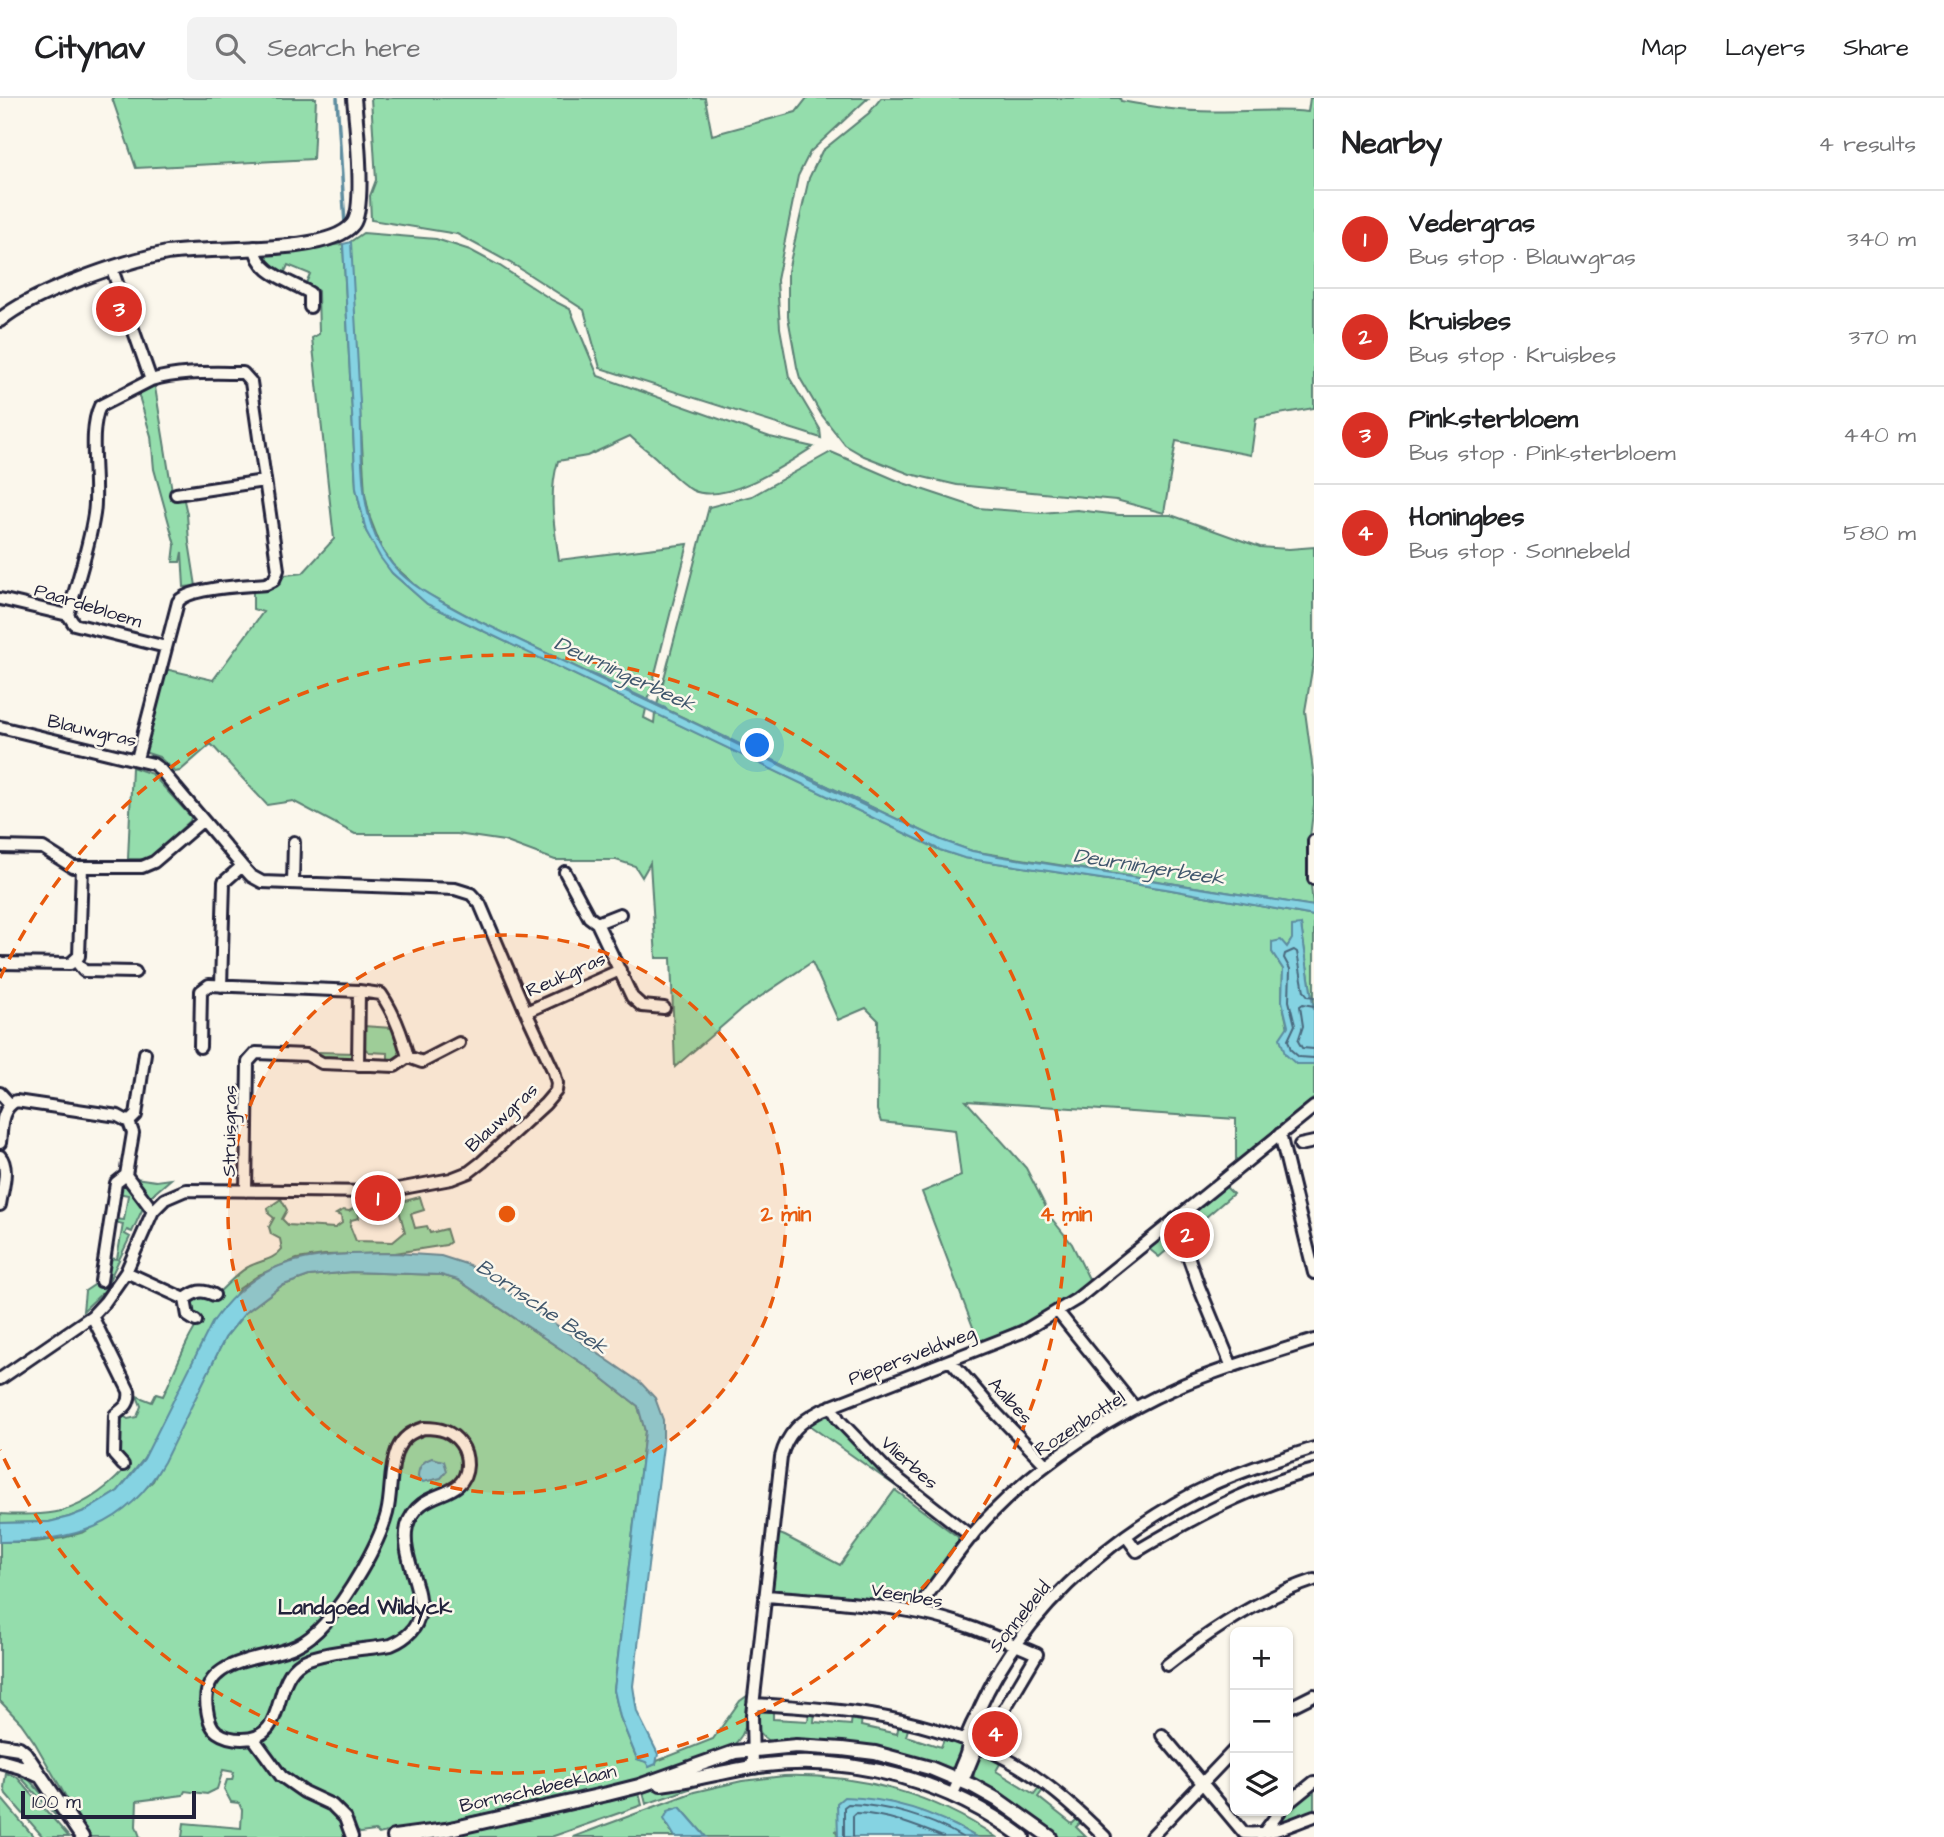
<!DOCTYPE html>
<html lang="en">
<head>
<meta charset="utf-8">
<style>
	body { margin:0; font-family:"Architects Daughter",sans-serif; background:#f2f2f2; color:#202124 }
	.controls { position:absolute; right:21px; bottom:21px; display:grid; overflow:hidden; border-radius:10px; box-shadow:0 2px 5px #0004 }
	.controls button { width:63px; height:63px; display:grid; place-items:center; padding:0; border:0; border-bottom:2px solid #e0e0e0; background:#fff; color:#202124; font:35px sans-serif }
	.scale { position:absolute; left:21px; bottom:18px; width:175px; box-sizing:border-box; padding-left:7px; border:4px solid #22223b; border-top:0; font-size:19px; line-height:24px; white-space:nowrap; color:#22223b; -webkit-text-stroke:5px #fbf7ec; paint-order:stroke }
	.you { position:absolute; left:758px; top:648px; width:24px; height:24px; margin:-18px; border:5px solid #fff; border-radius:50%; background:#1a73e8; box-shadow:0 0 0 10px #1a73e833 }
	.badge { display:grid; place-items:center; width:46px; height:46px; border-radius:50%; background:#d93025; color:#fff; font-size:23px; font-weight:700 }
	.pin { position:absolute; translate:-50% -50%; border:4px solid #fff; box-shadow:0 2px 7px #0006 }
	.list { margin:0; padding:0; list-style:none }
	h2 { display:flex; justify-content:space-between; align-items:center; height:91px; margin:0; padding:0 28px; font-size:30px }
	h2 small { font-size:23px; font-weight:400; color:#757577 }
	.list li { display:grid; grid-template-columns:46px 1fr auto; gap:21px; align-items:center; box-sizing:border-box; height:98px; padding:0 28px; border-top:2px solid #e0e0e0 }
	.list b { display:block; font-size:26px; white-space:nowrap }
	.list p { margin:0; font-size:23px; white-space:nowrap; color:#757577 }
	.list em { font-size:23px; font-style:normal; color:#757577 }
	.icon { flex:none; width:38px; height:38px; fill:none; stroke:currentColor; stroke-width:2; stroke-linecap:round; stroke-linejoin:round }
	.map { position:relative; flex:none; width:1314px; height:1739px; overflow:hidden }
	header { display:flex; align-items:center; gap:42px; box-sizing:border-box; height:98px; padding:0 35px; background:#fff; border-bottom:2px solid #e0e0e0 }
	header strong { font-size:33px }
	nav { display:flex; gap:38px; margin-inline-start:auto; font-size:24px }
	.search { width:490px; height:63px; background:#f2f2f2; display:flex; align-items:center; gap:18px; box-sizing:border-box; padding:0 24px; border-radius:10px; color:#757577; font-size:26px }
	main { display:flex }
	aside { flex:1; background:#fff }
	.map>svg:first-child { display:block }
</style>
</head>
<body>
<header>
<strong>Citynav</strong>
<div class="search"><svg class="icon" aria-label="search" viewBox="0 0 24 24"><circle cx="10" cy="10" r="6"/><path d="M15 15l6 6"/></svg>Search here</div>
<nav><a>Map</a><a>Layers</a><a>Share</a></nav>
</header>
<main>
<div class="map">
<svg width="1314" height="1739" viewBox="0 0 1314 1739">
	<rect width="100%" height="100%" fill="#fbf7ec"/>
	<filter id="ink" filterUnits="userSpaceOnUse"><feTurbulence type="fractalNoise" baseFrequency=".0143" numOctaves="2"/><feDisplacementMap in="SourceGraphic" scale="14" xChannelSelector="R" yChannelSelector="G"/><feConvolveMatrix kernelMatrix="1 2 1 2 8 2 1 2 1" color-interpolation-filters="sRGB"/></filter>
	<g filter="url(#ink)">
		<path fill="#94ddac" stroke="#5b8074" stroke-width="2" d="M 112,0 L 316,0 L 313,61 L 136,70 Z
			M 371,0 L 705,0 L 712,37 L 796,14 L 807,0 L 868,0 L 810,54 L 798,78 L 777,182 L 780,230 L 789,279 L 820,331 L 821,340 L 600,270 L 584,212 L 516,168 L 457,136 L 371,122 L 370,98 L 376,82 Z
			M 881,0 L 1120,0 L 1121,3 C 1147,7 1171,13 1197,13 C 1235,15 1271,10 1308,14 L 1310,0 L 1314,0 L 1314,310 L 1256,320 L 1251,357 L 1176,343 L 1164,415 L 1116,402 L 957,387 L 910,376 L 864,358 L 845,347 L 821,316 L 800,280 L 797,269 L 788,219 L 788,173 L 809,80 L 822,53 L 869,15 Z
			M 363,135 L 436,141 L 470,152 L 500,168 L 552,202 L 570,211 L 598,278 L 770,339 L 813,349 C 785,367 725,408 692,392 C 677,384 667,370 655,359 C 647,352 638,346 630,338 L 587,358 L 558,363 C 548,397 554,428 559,462 L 688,446 L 648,603 L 466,517 L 422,493 L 393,467 L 382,451 L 370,420 L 365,396 L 350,144 Z
			M 343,146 L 356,390 L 366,433 L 392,475 L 427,506 L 646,611 L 644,620 L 654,625 L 655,615 L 940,752 L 965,760 L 1166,791 L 1314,818 L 1314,913 L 1301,828 L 1287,849 L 1272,844 L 1272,854 L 1283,871 L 1282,903 L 1296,966 L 1314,966 L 1314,1000 L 1236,1063 L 1236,1021 L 966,1003 L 1026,1070 L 1052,1121 L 1072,1146 L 1090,1183 L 1042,1217 L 979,1245 L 922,1094 L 961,1078 L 955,1032 L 881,1024 L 877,1012 L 878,922 L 866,910 L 838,922 L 812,864 L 742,911 L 675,969 L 671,860 L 656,860 L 650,765 L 642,779 L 635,768 L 616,762 L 555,762 L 504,743 L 457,736 L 355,736 L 293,703 L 267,707 L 211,646 L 180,673 L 175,674 L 159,659 L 144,654 L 165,571 L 213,582 L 263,514 L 253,511 L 253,492 L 274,490 L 285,477 L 303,475 L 334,441 L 312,240 L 319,236 L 318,193 L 306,185 L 310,176 L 288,167 L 284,176 L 270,169 L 264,160 L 265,155 Z
			M 154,283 L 173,399 L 183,398 L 187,416 L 189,444 L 196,488 L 184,489 L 182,454 L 180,464 L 173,464 L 175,447 L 154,371 L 151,338 L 138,295 L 149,289 Z
			M 831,354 L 903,385 L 978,410 L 1041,415 L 1077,412 L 1119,417 L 1171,417 L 1260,449 L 1289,451 L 1314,449 L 1314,560 L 1305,613 L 1314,680 L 1314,706 L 1308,755 L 1313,808 L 972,753 L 941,742 L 657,607 L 709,409 L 752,398 Z
			M 132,669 L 152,676 L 191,719 L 190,723 L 149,761 L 128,761 Z
			M 363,928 L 392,930 C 398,942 409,962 388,963 L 388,955 L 369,954 L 362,948 Z
			M 317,954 L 354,955 L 349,962 L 322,961 Z
			M 135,1080 L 156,1083 L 171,1081 L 150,1099 Z
			M 122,1085 L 127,1086 L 143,1110 L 132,1134 L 127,1132 L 125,1136 L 130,1139 L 104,1193 L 83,1213 L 85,1193 L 97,1185 L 108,1160 L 117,1161 L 123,1126 L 114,1124 L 114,1121 L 124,1122 L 128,1097 L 118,1095 Z
			M 1224,1087 L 1233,1096 L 1159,1159 L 1148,1150 Z
			M 420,1099 L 424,1112 L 411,1116 L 415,1130 L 427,1128 L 430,1135 L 446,1131 L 450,1144 L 446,1147 L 395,1155 L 324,1157 L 297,1161 L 259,1177 L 239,1191 L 144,1361 L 118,1393 L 87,1412 L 69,1419 L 49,1424 L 0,1425 L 0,1416 C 16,1417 46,1417 61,1413 C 86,1407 115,1385 129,1365 L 118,1355 L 120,1316 L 128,1321 L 137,1319 L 141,1308 L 137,1298 L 152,1304 L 156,1296 L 163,1298 C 176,1272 184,1244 201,1221 L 192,1214 C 188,1197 205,1197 217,1196 C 227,1187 237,1175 248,1169 C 260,1162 273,1163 282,1151 L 280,1141 L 271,1136 L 269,1129 L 274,1120 L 269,1116 L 268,1110 L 281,1101 L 287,1112 L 282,1121 L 288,1127 L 335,1130 L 342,1125 L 341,1118 L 336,1116 L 343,1112 L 349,1113 L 358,1108 L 359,1120 L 351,1122 L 350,1128 L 356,1143 L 393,1144 L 405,1134 L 397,1105 Z
			M 351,1174 L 442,1177 L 458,1182 L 592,1272 L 638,1308 L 645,1333 L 614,1592 L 620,1619 L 637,1661 L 647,1664 L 649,1669 L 656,1666 L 657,1663 L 713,1641 L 740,1603 L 747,1598 C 748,1622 748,1641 724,1653 L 647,1681 L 394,1735 L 391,1733 L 379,1736 L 375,1733 L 360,1735 L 354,1731 L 345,1733 L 344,1739 L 182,1739 L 184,1725 L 241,1730 L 242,1712 L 239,1705 L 231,1704 L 224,1691 L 227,1682 L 232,1682 L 234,1674 L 223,1672 L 217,1691 L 207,1696 L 185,1693 L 183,1697 L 137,1703 L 136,1728 L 140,1739 L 89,1739 L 35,1645 L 21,1625 L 0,1603 L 0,1444 L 35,1444 L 63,1440 L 84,1434 L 123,1412 L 153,1383 L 225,1240 L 245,1215 L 281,1188 L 309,1178 Z
			M 826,1316 L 830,1317 L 904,1394 L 806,1325 Z
			M 895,1392 L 958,1439 L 958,1444 L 953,1450 L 956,1452 L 915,1506 L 911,1508 L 768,1495 L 775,1439 L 780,1436 L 785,1438 L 840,1467 Z
			M 762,1611 L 773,1611 L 773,1621 L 808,1623 L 809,1613 L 815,1614 L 814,1624 L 851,1627 L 852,1617 L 862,1618 L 861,1628 L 897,1636 L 899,1626 L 909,1628 L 906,1638 L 941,1649 L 945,1639 L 960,1646 L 963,1649 L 957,1667 L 947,1672 L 773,1645 C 759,1638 750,1624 762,1611 Z
			M 982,1657 L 989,1657 L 1001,1664 L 996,1673 L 1034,1696 L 1040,1688 L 1044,1691 L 1038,1699 L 1072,1726 L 1079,1719 L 1083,1722 L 1076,1729 L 1086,1739 L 1053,1739 L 978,1688 C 971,1678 972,1665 982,1657 Z
			M 781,1668 L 781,1673 L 712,1683 L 646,1706 L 643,1694 L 713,1678 Z
			M 15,1673 L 24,1676 L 59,1715 L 55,1717 Z
			M 6,1675 L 17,1679 L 69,1739 L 43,1739 L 6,1696 L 4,1690 Z
			M 784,1678 C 859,1676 934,1696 996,1739 L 976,1739 L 956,1728 L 923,1714 L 888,1704 L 836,1733 L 838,1739 L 706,1739 L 680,1709 L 672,1711 L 667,1727 L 675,1739 L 573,1739 L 694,1694 L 742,1683 Z
			M 1314,1688 L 1314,1714 L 1277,1727 L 1276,1723 L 1285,1713 L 1288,1713 L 1288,1710 Z
			M 639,1695 L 642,1707 L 551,1739 L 449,1739 Z
			M 0,1698 L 2,1701 L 34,1739 L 1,1739 Z"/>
		<path fill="#85d3e2" stroke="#5d8c9f" stroke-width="2" d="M 351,144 C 354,198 357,252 360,305 C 363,358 356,422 392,466 C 411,489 440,503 466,517 L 941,742 L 972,753 L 998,758 L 1314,808 L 1314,818 L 1166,791 L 964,760 L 940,752 L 427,506 L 392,475 L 380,459 L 366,433 L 356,390 L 343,146 Z
			M 1301,827 L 1314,913 L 1314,966 L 1296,966 L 1285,956 L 1280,940 L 1288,928 L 1282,903 L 1283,871 L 1272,854 L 1272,844 L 1281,842 L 1287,849 L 1292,841 L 1292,828 Z
			M 395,1155 L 441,1158 L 469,1167 L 641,1285 L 655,1300 L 663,1322 L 663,1348 L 633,1588 L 637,1614 L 658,1656 L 656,1666 L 649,1669 L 646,1664 L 637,1661 L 620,1619 L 614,1592 L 645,1333 L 638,1308 L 592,1272 L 458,1182 L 441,1177 L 351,1174 L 309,1178 L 281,1188 L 245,1215 L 225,1240 L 164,1364 C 126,1431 72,1443 0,1444 L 0,1425 L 49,1424 L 69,1419 L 87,1412 L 118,1393 L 144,1361 L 212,1225 C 261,1153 316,1157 395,1155 Z
			M 432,1360 L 444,1363 L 447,1373 L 441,1380 L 423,1384 L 418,1379 C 418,1370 423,1363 432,1360 Z
			M 844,1699 C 891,1700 936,1715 976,1739 L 838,1739 L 837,1705 Z
			M 680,1709 L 706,1739 L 675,1739 L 664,1721 L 668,1713 Z"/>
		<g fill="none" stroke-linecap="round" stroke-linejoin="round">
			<path stroke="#4a697e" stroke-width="2" d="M 1314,899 L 1308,898 L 1304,893 L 1297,854 L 1294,852 L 1285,856 L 1284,860 L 1290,871 L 1289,903 L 1295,927 L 1288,942 L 1291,952 L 1299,959 L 1314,960
				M 1314,908 L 1303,906 L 1300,908 L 1303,928 L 1298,943 L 1302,950 L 1314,951
				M 844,1739 L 844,1709 L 848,1706 C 886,1707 928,1719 962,1739
				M 853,1739 L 853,1718 L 856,1715 C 886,1716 916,1728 943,1739"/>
			<path stroke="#5d8c9f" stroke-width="3.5" d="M 337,0 L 345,127
				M 591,576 L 666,611
				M 705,630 L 877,713"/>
			<defs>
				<path id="minor" d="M 255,149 C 258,176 289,182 310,195 L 310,209
					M 112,171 L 151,282 C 181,273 212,275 243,275 L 251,284 L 278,472 L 274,482 L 266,486 C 247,488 188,489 178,504 L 137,661
					M 176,396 L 264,383
					M 0,501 L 68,517 L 74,526 L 166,549
					M 68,517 C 77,484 89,450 94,416 C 99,385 87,335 100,308 L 151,282
					M 0,629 L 153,666 L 160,671 L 242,768 L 251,778 L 262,784 L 455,791 L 471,796 L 480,806 L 526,914 L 554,974 L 557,985 L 556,993 L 545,1006 L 482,1064 L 469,1074 L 451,1081 L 382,1094 L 186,1092 L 165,1101 L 153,1113 L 126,1174 L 105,1204 L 92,1218 L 0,1281
					M 1314,743 L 1314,781
					M 0,749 L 43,750 L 73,769 L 142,769 L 154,764 L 202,723
					M 565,774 L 589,819 L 597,825 L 632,899 L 642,908 L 664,910
					M 293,785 L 294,744
					M 597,825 L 620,816
					M 75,862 L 84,873 L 135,874
					M 0,865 L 70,866 L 79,858 L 82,769
					M 221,888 L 224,784 L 242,768
					M 526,914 L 620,872
					M 200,949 L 201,893 L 209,887 L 359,893 L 381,896 C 395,916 402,936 408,959
					M 145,955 L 136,1017 L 129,1024 L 133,1035 L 126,1077 L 153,1113
					M 358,967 L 359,893
					M 0,995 L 10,1006
					M 1280,1036 L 1314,1175
					M 0,1045 C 2,1030 0,1011 16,1003 L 118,1018 L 129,1024
					M 1300,1047 L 1314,1044
					M 0,1058 C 10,1070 2,1092 0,1107
					M 246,1093 L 248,964 L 256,955 L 307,957 L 322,965 L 395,968 L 408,959 L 422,964 L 459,945
					M 1175,1121 L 1199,1189 L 1232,1269
					M 126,1174 L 185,1201
					M 101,1183 L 116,1085 L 126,1077
					M 185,1201 C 196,1193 201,1191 214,1197
					M 185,1201 L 188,1218 L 196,1223
					M 1058,1214 L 1135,1310
					M 92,1218 L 129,1293 C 131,1306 124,1310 115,1317 L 114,1357 L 123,1367
					M 950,1262 L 996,1315 L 1046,1367
					M 831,1308 L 839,1322 L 888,1373 L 972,1439
					M 424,1330 C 440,1330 452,1333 461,1346 C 466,1353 467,1359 467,1367 C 466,1395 439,1393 422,1406 C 415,1411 409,1420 407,1428 C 397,1470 451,1521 391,1547 C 366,1552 324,1552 302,1564 C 270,1583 289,1641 242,1641 C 234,1641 224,1639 217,1634 C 210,1629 208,1619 207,1611 C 198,1558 266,1563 296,1548 C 307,1543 317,1534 325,1525 C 347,1500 379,1447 387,1415 C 392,1395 389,1372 397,1352 C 403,1339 411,1334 424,1330 Z
					M 1126,1438 L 1137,1453 C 1193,1420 1251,1388 1314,1372
					M 765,1498 C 817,1502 869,1505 920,1515 C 961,1523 998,1540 1037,1556 L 982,1649 L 975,1654 L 966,1676 L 959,1682 L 952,1698
					M 921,1515 L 926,1499 C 947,1471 967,1440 992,1415 C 1045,1361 1113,1317 1182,1287 C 1225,1269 1270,1256 1314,1242
					M 1167,1567 C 1212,1531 1260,1500 1314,1482
					M 753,1606 C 842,1611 929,1618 1008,1662 C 1044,1681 1076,1710 1105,1739
					M 1288,1610 L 1314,1597
					M 1162,1637 L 1244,1735 C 1268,1738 1293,1726 1314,1718
					M 254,1641 L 281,1678 L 304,1694 L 332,1707 L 345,1720 L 352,1739
					M 753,1668 L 752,1617 L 781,1359 C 787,1335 801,1323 822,1312 L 1022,1234 L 1077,1201 L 1314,1009
					M 959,1682 C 957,1670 965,1663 967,1652 C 968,1649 966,1645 966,1642 C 967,1633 975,1620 979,1612 C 1020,1518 1104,1443 1194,1395 C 1231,1376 1274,1363 1314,1350
					M 1288,1705 L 1314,1684
					M 1265,1733 L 1280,1713
					M 1151,1739 L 1235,1651"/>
				<path id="tertiary" d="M 0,222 C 31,195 125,163 167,155 C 208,148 328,158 353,126 C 366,109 356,24 354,0
					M 0,1647 L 19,1650 L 25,1655 L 82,1739
					M 0,1663 L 21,1669 L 38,1677
					M 661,1686 C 696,1682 731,1671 766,1667 C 856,1656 951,1685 1023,1739
					M 394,1739 L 446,1732 L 607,1696 L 639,1688 L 735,1654 L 796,1648 L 842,1651 L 875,1655 L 930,1670 L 973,1688 L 998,1702 L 1050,1739"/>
			</defs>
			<use href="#minor" stroke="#22223b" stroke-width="16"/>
			<use href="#tertiary" stroke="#22223b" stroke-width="18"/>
			<use href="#minor" stroke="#fbf7ec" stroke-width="10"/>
			<use href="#tertiary" stroke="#fbf7ec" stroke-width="12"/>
		</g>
	</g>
	<circle cx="507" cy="1116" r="279" fill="#e8590c" fill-opacity=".12"/>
	<g fill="none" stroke="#e8590c" stroke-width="3.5" stroke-dasharray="12 9">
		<circle cx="507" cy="1116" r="279"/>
		<path d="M0 880A559 559 0 1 1 0 1352"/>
	</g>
	<g text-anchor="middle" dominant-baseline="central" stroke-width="5" stroke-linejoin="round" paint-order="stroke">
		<g font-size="19" fill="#22223b" stroke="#fbf7ec">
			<text transform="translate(88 508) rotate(17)">Paardebloem</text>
			<text transform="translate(92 633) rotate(13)">Blauwgras</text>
			<text transform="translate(566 877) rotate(-24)">Reukgras</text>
			<text transform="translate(502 1020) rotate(-43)">Blauwgras</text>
			<text transform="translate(230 1033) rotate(-89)">Struisgras</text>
			<text transform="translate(912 1258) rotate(-21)">Piepersveldweg</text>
			<text transform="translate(1010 1303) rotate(48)">Aalbes</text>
			<text transform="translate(1080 1326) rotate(-33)">Rozenbottel</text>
			<text transform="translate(909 1365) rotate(42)">Vlierbes</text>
			<text transform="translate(907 1498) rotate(10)">Veenbes</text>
			<text transform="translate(1020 1519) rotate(-51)">Sonnebeld</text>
			<text transform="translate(538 1691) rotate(-13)">Bornschebeeklaan</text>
		</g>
		<g font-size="21" font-style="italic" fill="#40576d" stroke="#fbf7ec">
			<text transform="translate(625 576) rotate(25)">Deurningerbeek</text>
			<text transform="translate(1149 769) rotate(9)">Deurningerbeek</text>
			<text transform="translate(542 1209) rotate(34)">Bornsche Beek</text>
		</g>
		<g font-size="21" font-weight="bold" fill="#22223b" stroke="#fbf7ec">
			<text x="365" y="1509">Landgoed Wildyck</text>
		</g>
	</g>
	<circle cx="507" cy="1116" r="10" fill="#e8590c" stroke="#fbf7ec" stroke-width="3.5"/>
	<g font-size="21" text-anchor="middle" font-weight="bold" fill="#e8590c" stroke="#fbf7ec" stroke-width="5" stroke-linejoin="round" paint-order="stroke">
		<text x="786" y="1123">2 min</text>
		<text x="1066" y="1123">4 min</text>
	</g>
</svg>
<div class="controls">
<button>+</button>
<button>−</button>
<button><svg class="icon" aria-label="layers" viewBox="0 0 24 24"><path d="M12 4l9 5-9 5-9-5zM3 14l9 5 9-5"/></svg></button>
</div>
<div class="scale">100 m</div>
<div class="you"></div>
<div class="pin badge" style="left:378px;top:1100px">1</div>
<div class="pin badge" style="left:1187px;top:1137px">2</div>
<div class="pin badge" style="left:119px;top:211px">3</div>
<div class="pin badge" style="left:995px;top:1636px">4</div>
</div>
<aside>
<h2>Nearby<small>4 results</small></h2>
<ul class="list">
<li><span class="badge">1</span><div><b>Vedergras</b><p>Bus stop · Blauwgras</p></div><em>340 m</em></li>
<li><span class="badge">2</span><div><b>Kruisbes</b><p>Bus stop · Kruisbes</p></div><em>370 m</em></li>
<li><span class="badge">3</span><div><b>Pinksterbloem</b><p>Bus stop · Pinksterbloem</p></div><em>440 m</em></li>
<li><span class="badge">4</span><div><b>Honingbes</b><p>Bus stop · Sonnebeld</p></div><em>580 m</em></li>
</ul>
</aside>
</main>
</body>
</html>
